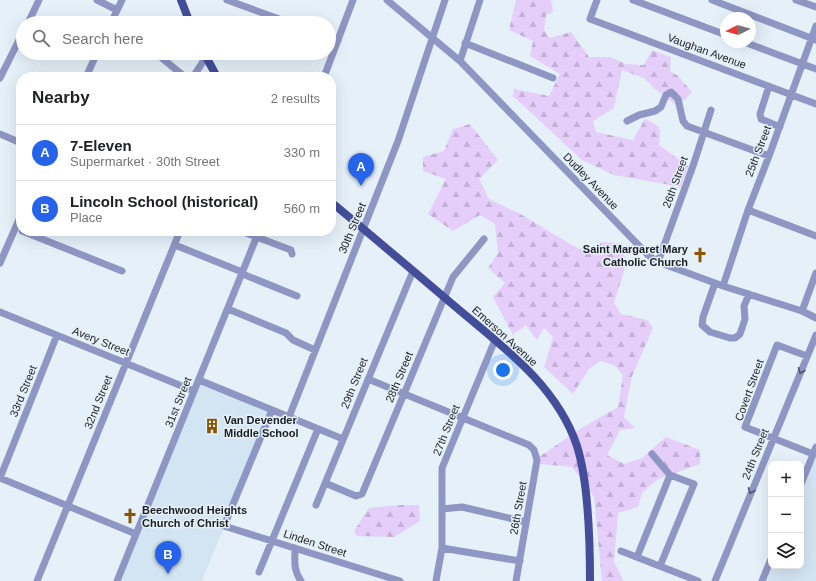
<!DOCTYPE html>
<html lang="en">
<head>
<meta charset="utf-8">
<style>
	body { margin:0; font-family:Arial,sans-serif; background:#f6f6f6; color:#202124 }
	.controls { position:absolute; right:12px; bottom:12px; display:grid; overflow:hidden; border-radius:8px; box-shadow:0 4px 16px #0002 }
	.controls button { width:36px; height:36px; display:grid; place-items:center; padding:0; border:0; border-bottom:1px solid #e0e0e0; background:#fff; color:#202124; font:20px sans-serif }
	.compass { position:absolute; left:720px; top:12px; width:36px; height:36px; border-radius:50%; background:#fff; box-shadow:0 4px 16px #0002; rotate:265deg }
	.you { position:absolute; left:503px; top:370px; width:14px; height:14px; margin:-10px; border:3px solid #fff; border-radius:50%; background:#1a73e8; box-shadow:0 0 0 6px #1a73e833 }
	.badge { display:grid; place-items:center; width:26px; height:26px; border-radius:50%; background:#2563eb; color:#fff; font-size:13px; font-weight:700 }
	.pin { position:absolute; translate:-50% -33px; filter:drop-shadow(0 1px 2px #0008) }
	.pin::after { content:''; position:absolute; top:21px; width:14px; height:12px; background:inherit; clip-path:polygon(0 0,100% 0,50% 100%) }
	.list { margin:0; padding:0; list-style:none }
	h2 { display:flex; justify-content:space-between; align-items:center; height:52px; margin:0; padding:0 16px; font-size:17px }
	h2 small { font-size:13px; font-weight:400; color:#757577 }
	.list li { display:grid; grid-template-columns:26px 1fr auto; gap:12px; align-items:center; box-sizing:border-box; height:56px; padding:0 16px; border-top:1px solid #e0e0e0 }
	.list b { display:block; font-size:15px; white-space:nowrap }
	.list p { margin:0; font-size:13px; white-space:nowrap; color:#757577 }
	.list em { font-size:13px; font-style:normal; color:#757577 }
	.icon { flex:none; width:22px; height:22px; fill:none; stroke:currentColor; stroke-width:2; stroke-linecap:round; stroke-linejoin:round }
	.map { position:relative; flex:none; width:816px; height:581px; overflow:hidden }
	.search { position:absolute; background:#fff; box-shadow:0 4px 16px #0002; left:16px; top:16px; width:320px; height:44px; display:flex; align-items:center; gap:10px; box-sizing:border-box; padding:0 14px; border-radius:22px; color:#757577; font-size:15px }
	.panel { position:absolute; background:#fff; box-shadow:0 4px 16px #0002; left:16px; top:72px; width:320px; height:164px; border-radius:16px }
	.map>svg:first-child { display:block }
</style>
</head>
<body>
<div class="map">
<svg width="816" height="581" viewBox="0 0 816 581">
	<defs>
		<pattern id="forest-firs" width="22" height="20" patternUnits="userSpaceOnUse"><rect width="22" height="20" fill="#e6cefb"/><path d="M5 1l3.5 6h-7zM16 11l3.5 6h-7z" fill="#c5b0d7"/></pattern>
	</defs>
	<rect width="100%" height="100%" fill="#e5f0f9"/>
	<path fill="#d3e5f2" d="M 199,380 L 272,410 L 202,581 L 117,581 Z
		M 816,447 L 816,581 L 762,581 L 771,566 L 801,566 L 801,484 Z"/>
	<path fill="url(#forest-firs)" d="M 516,0 L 551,0 L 553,12 L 546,15 L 544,30 L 550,38 L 571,32 L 589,57 L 610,57 L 626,64 L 644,65 L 652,50 L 671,57 L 670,71 L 678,76 L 692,92 L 678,107 L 654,88 L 644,78 L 622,70 L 614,108 L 593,121 L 596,132 L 633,140 L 645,119 C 660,125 662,129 659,145 L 688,166 L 681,187 L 614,175 L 582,160 L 513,96 L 514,89 L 549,96 L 560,74 L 530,56 L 533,41 L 509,30 Z
		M 470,124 L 498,160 L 479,179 L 489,199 L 522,215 L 577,248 L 592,252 L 601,242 L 618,243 L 627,261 L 614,303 L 621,314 L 647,320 L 653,328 L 632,376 L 624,417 L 635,428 L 620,430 L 607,455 L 624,464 L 642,458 L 666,437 L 700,450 L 700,464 L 658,479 L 642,493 L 638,507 L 618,513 L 614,562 L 624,581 L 602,581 L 594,497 L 572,467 L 540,464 L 539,457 L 580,429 L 618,407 L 623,375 L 614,365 L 600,361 L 589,369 L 573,394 L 544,367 L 553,337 L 544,328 L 537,340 L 526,325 L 513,335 L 493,297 L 505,283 L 488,268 L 498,253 L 495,224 L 480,215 L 453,231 L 428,214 L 446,179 L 423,171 L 423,157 L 444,151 L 453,129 Z
		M 400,505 L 419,505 L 420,521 L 394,537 L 357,536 L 354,531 L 369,508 Z"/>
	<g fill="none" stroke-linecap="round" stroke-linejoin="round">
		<path stroke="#8e97c3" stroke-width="7" d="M 97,0 L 117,10
			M 227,0 L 290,23
			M 387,0 L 460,61 L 648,255 L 658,262 L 723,286 L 802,311 L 816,318
			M 597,0 L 590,19 L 816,104
			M 633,0 L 726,35
			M 712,0 L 816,40
			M 796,0 L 816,7
			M 28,23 L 39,0
			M 111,23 L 122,0
			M 329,38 L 338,41
			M 744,42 L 816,69
			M 465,43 L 553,78
			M 157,54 L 185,77
			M 460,61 L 480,0
			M 86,77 L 97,53
			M 193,77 L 206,57
			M 324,77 L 353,0
			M 0,78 L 23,32
			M 769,86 L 760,114 L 761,119 L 780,127
			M 627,121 L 639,115 L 655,111 L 661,107 L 666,95 L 671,92 L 678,99 L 683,121 L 687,126 L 769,156
			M 0,134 L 21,143
			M 748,210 L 816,236
			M 22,231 L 122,271
			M 241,231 L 291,250 L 292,254
			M 175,245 L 242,272 L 245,275 L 297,296
			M 658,262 L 694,163 L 711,110
			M 0,263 L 21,215
			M 715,283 L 703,317 L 702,325 L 710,332 L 730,338 L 735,338 L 740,334 L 745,319 L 744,306 L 749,294
			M 723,286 L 748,210 L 769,156 L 816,26
			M 228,309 L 286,333 L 293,340 L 315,350
			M 802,311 L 816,273
			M 0,312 L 194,391
			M 57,335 L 0,478 L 136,534
			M 807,356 L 777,345 L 745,427 L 813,454
			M 368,379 L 529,445 L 534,450 L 537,460 L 516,581
			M 199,380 L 343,439
			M 272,410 L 224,526 L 400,581
			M 289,417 L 398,141 L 445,0
			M 652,454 L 670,475 L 694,484 L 660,566
			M 325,483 L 356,496 L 362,494 L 453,277 L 484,239
			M 801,484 L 816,447
			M 316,505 L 413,271
			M 442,509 L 462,507 L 526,522
			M 295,548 C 295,561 293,570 301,581
			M 442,548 L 520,561
			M 621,551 L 698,581
			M 637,557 L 670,475
			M 259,572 L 318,429
			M 37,581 L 180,231
			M 117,581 L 259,231
			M 436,581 L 442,548 L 442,468 L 495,340
			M 715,581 L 816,335
			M 762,581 L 771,559"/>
		<path stroke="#434d99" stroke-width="8" d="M 181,0 L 190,23
			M 204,53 L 217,77
			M 331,202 C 371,235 411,269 451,303 C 499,344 556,383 577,446 C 589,484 590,541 590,581"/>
	</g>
	<defs><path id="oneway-chevron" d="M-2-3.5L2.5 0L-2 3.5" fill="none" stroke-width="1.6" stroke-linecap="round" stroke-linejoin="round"/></defs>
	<g stroke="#4e546a">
		<use href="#oneway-chevron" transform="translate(801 371) rotate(113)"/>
		<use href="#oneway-chevron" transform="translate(751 491) rotate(112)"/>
	</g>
	<defs>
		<symbol id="church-bare" viewBox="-9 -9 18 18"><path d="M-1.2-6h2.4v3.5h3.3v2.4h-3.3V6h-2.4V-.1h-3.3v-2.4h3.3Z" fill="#895600" stroke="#e5f0f9" stroke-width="2.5" paint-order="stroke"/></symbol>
		<symbol id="building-bare" viewBox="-9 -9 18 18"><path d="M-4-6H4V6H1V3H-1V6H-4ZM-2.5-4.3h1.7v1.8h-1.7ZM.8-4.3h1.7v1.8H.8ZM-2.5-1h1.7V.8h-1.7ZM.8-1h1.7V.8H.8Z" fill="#895600" stroke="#e5f0f9" stroke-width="2.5" paint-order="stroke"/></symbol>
	</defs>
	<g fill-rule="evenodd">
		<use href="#church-bare" x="689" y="244" width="22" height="22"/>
		<use href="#building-bare" x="201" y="415" width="22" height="22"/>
		<use href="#church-bare" x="119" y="505" width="22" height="22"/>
	</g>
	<g text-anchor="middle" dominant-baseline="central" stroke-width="3" stroke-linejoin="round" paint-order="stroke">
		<g font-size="11" fill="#1a1e21" stroke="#e5f0f9">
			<text transform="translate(707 51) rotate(20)">Vaughan Avenue</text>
			<text transform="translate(758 151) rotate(-69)">25th Street</text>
			<text transform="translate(591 181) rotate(46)">Dudley Avenue</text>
			<text transform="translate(675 182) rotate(-70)">26th Street</text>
			<text transform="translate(352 228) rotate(-67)">30th Street</text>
			<text transform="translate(505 336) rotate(42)">Emerson Avenue</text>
			<text transform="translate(101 341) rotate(22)">Avery Street</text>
			<text transform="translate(399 377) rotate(-67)">28th Street</text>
			<text transform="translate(354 383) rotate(-68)">29th Street</text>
			<text transform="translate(749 390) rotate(-70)">Covert Street</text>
			<text transform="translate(23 391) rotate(-68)">33rd Street</text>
			<text transform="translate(98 402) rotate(-68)">32nd Street</text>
			<text transform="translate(178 402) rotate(-68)">31st Street</text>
			<text transform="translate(446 430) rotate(-68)">27th Street</text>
			<text transform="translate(755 454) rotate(-68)">24th Street</text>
			<text transform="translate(518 508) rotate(-80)">26th Street</text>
			<text transform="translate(315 543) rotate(18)">Linden Street</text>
		</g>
		<g font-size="11" font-weight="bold" fill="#1a1e21" stroke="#e5f0f9" text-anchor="start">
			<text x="688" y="249" text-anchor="end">Saint Margaret Mary<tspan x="688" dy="13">Catholic Church</tspan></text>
			<text x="224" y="420">Van Devender<tspan x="224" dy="13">Middle School</tspan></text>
			<text x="142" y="510">Beechwood Heights<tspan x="142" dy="13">Church of Christ</tspan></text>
		</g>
	</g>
</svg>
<div class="controls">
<button>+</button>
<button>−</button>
<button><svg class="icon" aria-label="layers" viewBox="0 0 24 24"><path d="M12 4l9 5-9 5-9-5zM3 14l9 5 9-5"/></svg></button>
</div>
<svg class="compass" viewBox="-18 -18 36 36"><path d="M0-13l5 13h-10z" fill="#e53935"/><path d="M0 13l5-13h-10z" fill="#757577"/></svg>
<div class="you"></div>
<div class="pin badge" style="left:361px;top:186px">A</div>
<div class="pin badge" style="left:168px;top:574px">B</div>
<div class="search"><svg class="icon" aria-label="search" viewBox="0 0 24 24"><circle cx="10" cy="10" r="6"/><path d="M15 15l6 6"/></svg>Search here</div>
<section class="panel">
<h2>Nearby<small>2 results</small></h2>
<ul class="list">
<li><span class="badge">A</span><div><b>7-Eleven</b><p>Supermarket · 30th Street</p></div><em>330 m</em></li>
<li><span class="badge">B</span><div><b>Lincoln School (historical)</b><p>Place</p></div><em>560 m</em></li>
</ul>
</section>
</div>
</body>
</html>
